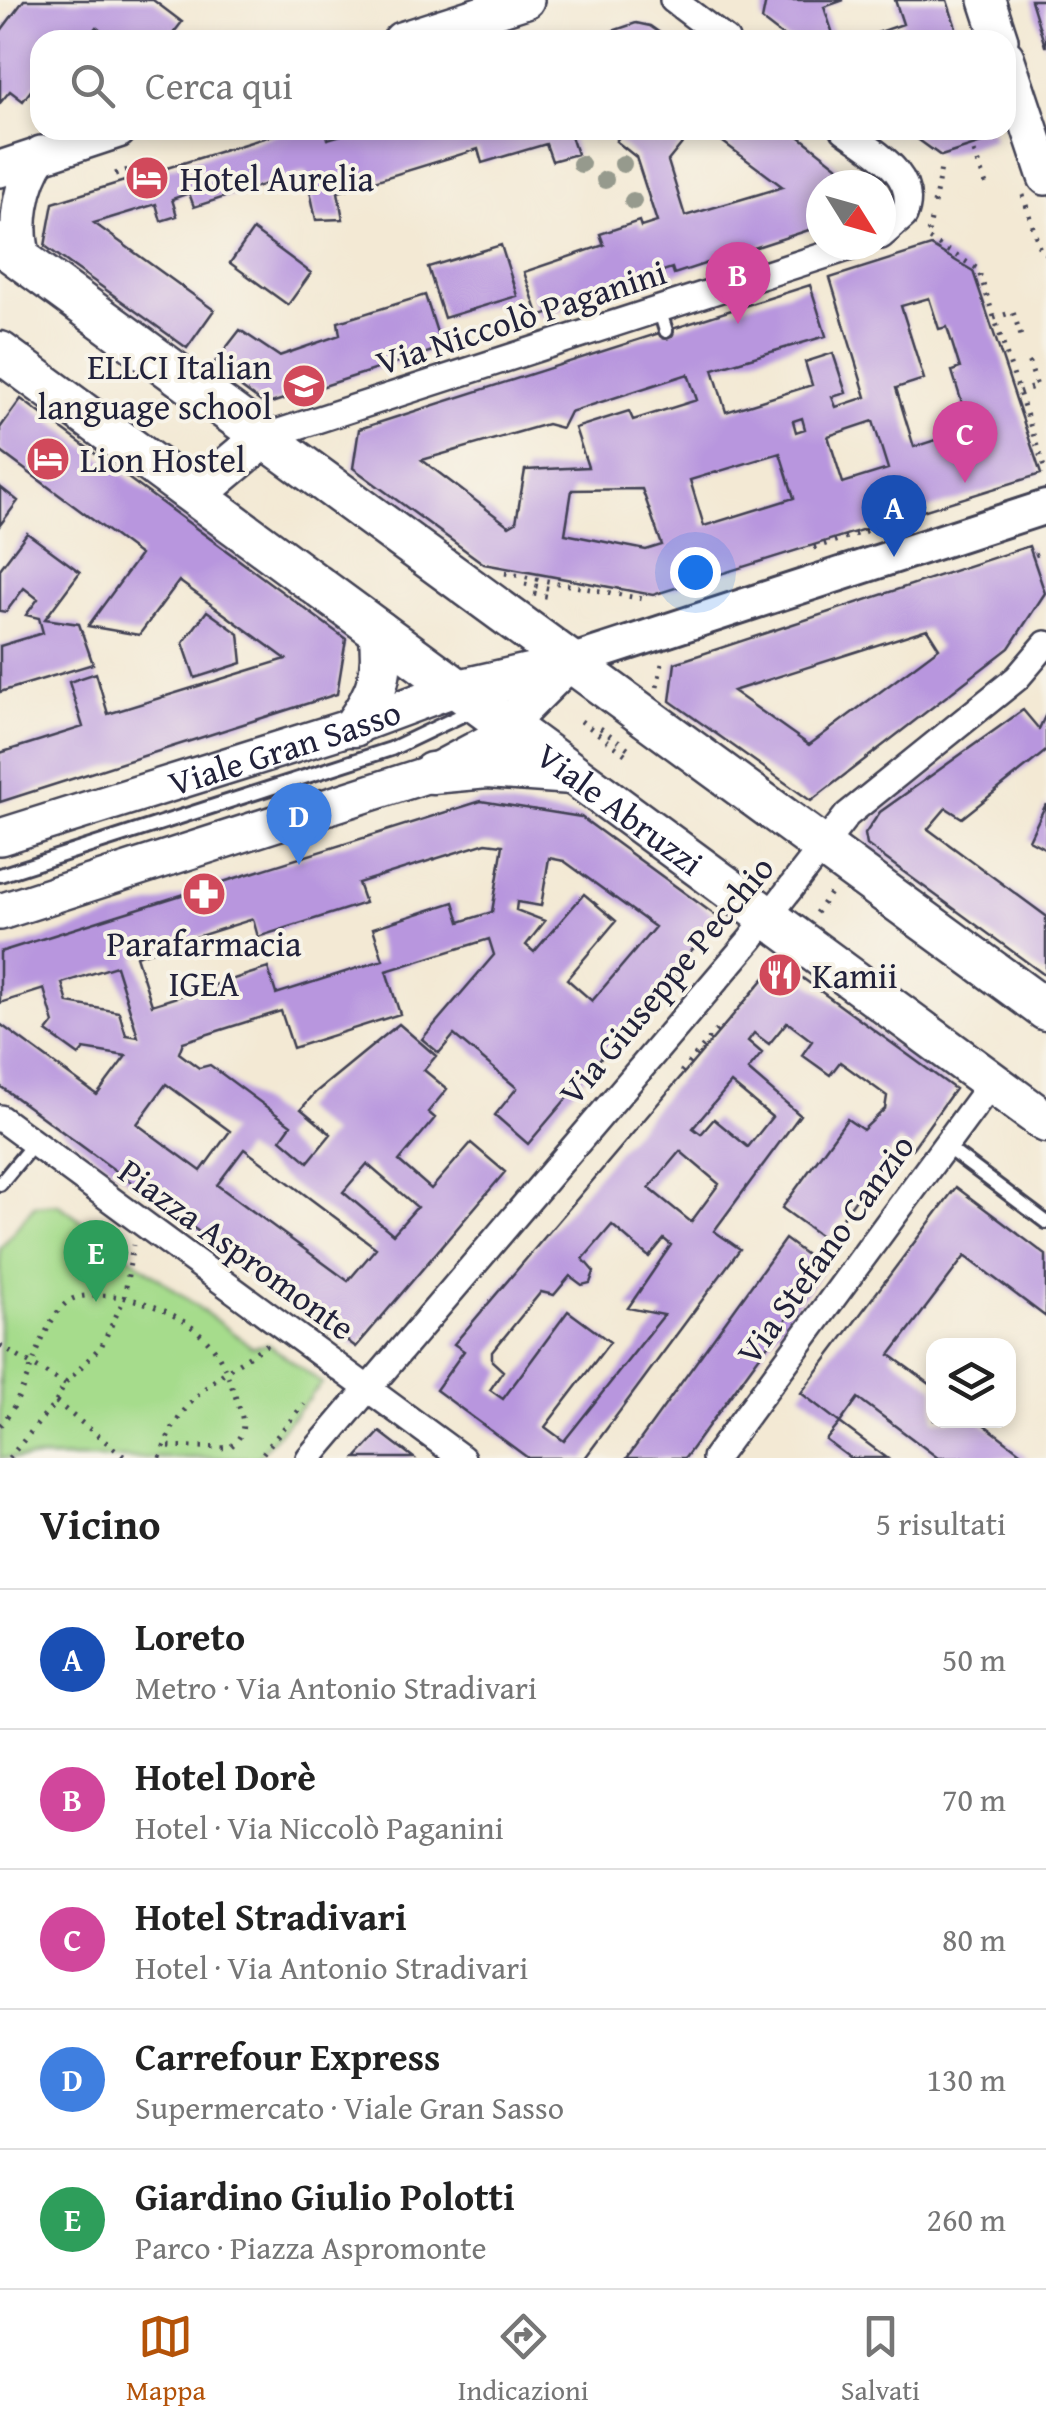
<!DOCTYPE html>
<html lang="it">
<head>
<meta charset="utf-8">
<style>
	body { margin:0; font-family:"Gentium Book Plus",serif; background:#f6f6f6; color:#222 }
	.controls { position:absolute; right:30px; bottom:30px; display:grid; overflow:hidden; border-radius:20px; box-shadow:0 5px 15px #0003 }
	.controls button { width:90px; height:90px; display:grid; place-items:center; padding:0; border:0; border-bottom:2px solid #e0e0e0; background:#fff; color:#222; font:50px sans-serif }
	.compass { position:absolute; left:806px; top:170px; width:90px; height:90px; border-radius:50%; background:#fff; box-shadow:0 5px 15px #0003; rotate:127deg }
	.you { position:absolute; left:695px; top:572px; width:35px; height:35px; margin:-25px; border:8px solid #fff; border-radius:50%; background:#1a73e8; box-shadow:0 0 0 15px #1a73e833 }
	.badge { display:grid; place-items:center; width:65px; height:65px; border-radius:50%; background:#b45309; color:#fff; font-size:32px; font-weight:700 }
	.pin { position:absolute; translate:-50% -82px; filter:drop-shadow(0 2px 5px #0008) }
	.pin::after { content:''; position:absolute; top:52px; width:35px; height:30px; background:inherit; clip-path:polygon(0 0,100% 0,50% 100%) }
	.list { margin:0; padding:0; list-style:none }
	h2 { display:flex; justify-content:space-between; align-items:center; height:130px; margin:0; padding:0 40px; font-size:42px }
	h2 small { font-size:32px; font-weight:400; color:#767676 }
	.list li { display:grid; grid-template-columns:65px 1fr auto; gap:30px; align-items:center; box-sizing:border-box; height:140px; padding:0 40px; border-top:2px solid #e0e0e0 }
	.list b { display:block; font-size:38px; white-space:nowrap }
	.list p { margin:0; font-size:32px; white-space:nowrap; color:#767676 }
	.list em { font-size:32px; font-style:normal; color:#767676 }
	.icon { flex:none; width:55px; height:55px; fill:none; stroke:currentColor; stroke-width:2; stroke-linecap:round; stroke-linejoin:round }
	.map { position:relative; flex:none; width:1046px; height:1458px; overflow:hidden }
	.search { position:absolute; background:#fff; box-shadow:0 5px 15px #0003; left:30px; right:30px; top:30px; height:110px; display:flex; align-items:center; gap:25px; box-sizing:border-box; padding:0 35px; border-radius:30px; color:#767676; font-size:38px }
	.sheet { height:830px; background:#fff }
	nav { display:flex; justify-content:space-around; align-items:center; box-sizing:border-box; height:140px; border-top:2px solid #e0e0e0; background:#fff; font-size:28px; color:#767676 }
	nav a { display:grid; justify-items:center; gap:5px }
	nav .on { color:#b45309 }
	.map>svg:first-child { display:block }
</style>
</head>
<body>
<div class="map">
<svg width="1046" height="1458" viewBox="0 0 1046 1458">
	<rect width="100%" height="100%" fill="#f7f3e8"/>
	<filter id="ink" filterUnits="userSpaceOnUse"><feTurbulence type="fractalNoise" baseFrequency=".01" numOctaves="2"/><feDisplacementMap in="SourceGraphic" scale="20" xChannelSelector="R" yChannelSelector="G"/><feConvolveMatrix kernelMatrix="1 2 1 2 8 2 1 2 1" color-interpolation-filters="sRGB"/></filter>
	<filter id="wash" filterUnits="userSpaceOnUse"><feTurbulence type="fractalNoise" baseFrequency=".0048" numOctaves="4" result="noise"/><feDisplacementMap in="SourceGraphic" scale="40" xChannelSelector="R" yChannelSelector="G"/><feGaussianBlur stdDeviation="2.25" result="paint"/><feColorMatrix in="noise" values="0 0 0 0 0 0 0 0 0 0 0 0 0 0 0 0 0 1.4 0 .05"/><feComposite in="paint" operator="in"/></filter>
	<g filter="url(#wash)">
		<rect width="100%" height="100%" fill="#f3e9d4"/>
		<path fill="#a6dc8c" stroke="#647f64" stroke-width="2.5" d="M 58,1204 L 252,1347 L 268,1344 L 322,1383 L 257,1458 L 0,1458 L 0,1249 L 34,1206 Z"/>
		<g id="blocks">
			<path fill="#b896de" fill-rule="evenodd" d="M 24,0 L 153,0 L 182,22 L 168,40 L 113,40 L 96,27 L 86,40 L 40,40 L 40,87 L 36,84 L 23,101 L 10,91 L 0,103 L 0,32 Z
				M 766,0 L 844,0 L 824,7 L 835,40 L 788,40 L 762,20 Z
				M 895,0 L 947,0 L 960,40 L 857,40 L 903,24 Z
				M 1031,0 L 1046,0 L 1046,46 L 1045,46 Z
				M 636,23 L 650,26 L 670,40 L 586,40 Z
				M 290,130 L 326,130 L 328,139 L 358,130 L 569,130 L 577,154 L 552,161 L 546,144 L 482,163 L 478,149 L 338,192 L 343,219 L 316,220 L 306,171 L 194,207 L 189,193 L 172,199 L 177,216 L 161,221 L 156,204 L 94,223 L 214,310 L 187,348 L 45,246 L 53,203 Z
				M 625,130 L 693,130 L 668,161 L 685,216 L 783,187 L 707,130 L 791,130 L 852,178 L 851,185 L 821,185 L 821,226 L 674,274 L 672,268 L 602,290 L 604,296 L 539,317 L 524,272 L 604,245 L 600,234 L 639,221 L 641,227 L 657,222 L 636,157 L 616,141 Z
				M 905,130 L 991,130 L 994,139 L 941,156 Z
				M 253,230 L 311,273 L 288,305 L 230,263 Z
				M 501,245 L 517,296 L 444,318 L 428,267 Z
				M 931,246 L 973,271 L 1041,474 L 653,595 L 484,564 L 353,468 L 359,429 L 810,285 L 826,336 L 713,369 L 726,412 L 812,385 L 805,362 L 833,353 L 846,393 L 832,397 L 836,407 L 866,397 L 830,278 ZM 929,298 L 939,329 L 947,327 L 960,368 L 952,371 L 970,429 L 914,447 L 896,388 L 924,379 L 901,306 ZM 688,374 L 697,400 L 633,420 L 629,411 L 575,428 L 588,467 L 525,470 L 516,522 L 509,526 L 422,460 L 547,424 L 562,428 L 570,412 ZM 802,418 L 805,429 L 796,432 L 793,421 ZM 873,421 L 888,469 L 843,483 L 828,436 ZM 780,453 L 794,498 L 704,526 L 690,480 ZM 642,489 L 662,545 L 646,550 L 565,534 L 572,490 Z
				M 425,295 L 442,348 L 265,405 L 212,366 L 240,330 L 279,356 L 340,335 L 338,322 Z
				M 21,399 L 346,639 L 337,694 L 0,802 L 0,753 L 83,727 L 69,682 L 96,673 L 108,714 L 286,659 L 179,581 L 139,635 L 88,626 L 140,555 L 0,451 L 0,428 Z
				M 0,487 L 18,501 L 0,525 Z
				M 27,533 L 80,572 L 45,619 L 79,624 L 93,664 L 0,692 L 0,646 L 43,633 L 39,618 L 26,615 L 38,599 L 24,588 L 6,612 L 0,611 L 0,569 Z
				M 1029,546 L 1045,593 L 1009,648 L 811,801 L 670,701 L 675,663 ZM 927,629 L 939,648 L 809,745 L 733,691 Z
				M 207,611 L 239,634 L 242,663 L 195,678 L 183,643 Z
				M 1023,710 L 1039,729 L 1046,714 L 1046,751 L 962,818 L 946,808 L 928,829 L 1046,916 L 1046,976 L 867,845 L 865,834 L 880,812 Z
				M 481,801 L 581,817 L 719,918 L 528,1144 L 495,1115 L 517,1088 L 454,1035 L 439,1053 L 422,1039 L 494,955 L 489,939 L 386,971 L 400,1014 L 293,1048 L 281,1011 L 183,1042 L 179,1053 L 199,1068 L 210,1065 L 291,1125 L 281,1139 L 308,1162 L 331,1134 L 301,1109 L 316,1092 L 399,1024 L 436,1056 L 424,1070 L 447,1089 L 428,1112 L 435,1118 L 399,1161 L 431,1189 L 471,1143 L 505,1172 L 356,1347 L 0,1086 L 0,1024 L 97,1095 L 126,1056 L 84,1049 L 79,1055 L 47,1032 L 54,1023 L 44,989 L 0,1003 L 0,952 ZM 486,843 L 503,845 L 492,912 L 460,922 L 454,902 L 373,928 L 383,960 L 276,994 L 268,968 L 152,1005 L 136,956 L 253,919 L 258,937 L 365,903 L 358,883 ZM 549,858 L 564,861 L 655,927 L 592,1001 L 567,979 L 616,921 L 584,894 L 534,952 L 526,945 L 545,921 L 516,910 L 517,902 L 541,906 ZM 116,966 L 133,1020 L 138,1037 L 126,1035 L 119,1012 L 68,1003 L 62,983 ZM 166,1084 L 230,1131 L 201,1171 L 137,1124 ZM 244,1149 L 376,1248 L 348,1281 L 217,1185 ZM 367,1164 L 417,1207 L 393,1234 L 343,1192 Z
				M 1046,804 L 1046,849 L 1029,840 Z
				M 779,961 L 955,1089 L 912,1149 L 899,1140 L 826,1240 L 782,1208 L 847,1119 L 863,1130 L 885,1109 L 887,1096 L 840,1062 L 830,1075 L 802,1055 L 812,1041 L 787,1022 L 769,1044 L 754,1033 L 748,1041 L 762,1053 L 748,1070 L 800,1115 L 714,1231 L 740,1249 L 585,1458 L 528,1458 L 436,1390 L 464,1351 L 454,1344 ZM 731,1083 L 772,1117 L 748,1147 L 714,1119 L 701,1134 L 693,1128 ZM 680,1151 L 719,1184 L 691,1222 L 649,1188 ZM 612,1225 L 649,1257 L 664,1239 L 671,1245 L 628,1308 L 664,1315 L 564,1441 L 545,1427 L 610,1342 L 568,1311 L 503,1399 L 490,1390 L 503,1371 L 492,1361 L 492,1352 L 541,1292 L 554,1295 L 570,1276 L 582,1285 L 590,1283 L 594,1272 L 583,1259 Z
				M 956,1187 L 1046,1255 L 1046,1317 L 965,1256 L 890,1355 L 934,1387 L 934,1420 L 978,1420 L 1028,1458 L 938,1458 L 858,1398 L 840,1423 L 801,1393 Z
				M 785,1239 L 824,1268 L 685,1458 L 627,1458 Z
				M 840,1423 L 887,1458 L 850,1458 L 826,1440 Z
				M 380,1432 L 414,1458 L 356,1458 Z"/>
		</g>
	</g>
	<g filter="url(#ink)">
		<use href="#blocks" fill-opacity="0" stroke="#414052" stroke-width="2.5"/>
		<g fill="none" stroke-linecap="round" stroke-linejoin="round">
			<defs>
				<path id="service" d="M 659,309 L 666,331
					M 0,875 L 391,749 L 519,688
					M 945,1146 L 1046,1222
					M 0,1184 L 34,1143"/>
				<path id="minor" d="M 673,0 L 726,40
					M 844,130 C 871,150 921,175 904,216 L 881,236
					M 264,437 L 857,245
					M 0,1118 L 462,1458
					M 309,1458 L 751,939 L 847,815 L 1017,678 L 1046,644
					M 715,1458 L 992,1082"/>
				<path id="tertiary" d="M 570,662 L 1046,507"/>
				<g id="secondary">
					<path d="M 987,0 L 1000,40"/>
					<path d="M 401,40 L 526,0"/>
					<path d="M 1006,57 L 1046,177"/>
					<path d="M 0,169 L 118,130"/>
					<path d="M 25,262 C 12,229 21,182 41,154"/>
					<path id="s1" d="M 0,837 L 354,726 L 456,688 L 570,662"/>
					<path d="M 0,912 L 432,773 L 490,742 L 570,662"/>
				</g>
				<g id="primary">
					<path d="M 0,244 L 1046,1010"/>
					<path id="s2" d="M 0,352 L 1046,1122"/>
					<path d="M 195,495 L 264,437"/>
					<path d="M 354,726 C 378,693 385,671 379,631"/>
					<path d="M 432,773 L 487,768 L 572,774"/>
				</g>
			</defs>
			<use href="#service" stroke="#414052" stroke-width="18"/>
			<use href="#minor" stroke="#414052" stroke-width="30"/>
			<use href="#tertiary" stroke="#414052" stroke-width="38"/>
			<use href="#secondary" stroke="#414052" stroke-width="40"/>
			<use href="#primary" stroke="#414052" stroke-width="45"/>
			<path stroke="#414052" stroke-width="5" stroke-dasharray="2.5 8" stroke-linecap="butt" d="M 974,152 L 988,190
				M 115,174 L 157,161
				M 1023,195 L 1040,250 L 1046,253
				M 934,204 L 942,163
				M 931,220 L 927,238 L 978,269 L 1046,473
				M 994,318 L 1013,312 L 1023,342
				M 1019,392 L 1037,386 L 1028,360
				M 814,548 L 878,527
				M 1035,555 L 1046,551
				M 505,573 L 648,600
				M 525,584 L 553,589
				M 534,594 L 551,597
				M 657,687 L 663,659
				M 581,721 L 625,754 L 629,749 L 599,727
				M 816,913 L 833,889
				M 647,1009 L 692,955
				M 681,1072 L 719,1028
				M 0,1346 L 65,1384
				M 56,1402 L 126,1458
				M 0,1425 C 30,1398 41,1305 78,1297 C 121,1288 183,1311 211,1345 C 224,1361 230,1382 237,1401 C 244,1421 248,1433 229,1448 L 164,1446
				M 263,1453 L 304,1404
				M 9,1458 L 56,1402 L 65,1384 L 102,1345 L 124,1299 L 133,1245
				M 160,1458 C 177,1401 220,1374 268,1344"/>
			<use href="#service" stroke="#fff" stroke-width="12"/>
			<use href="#minor" stroke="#fff" stroke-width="25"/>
			<use href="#tertiary" stroke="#fff" stroke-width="32"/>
			<use href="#secondary" stroke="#fff" stroke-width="35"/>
			<use href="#primary" stroke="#fff" stroke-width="40"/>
		</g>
		<g fill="#969a8d">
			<circle cx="581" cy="164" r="9"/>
			<circle cx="623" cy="164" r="9"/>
			<circle cx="605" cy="180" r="9"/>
			<circle cx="633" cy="201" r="9"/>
		</g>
	</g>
	<defs>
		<symbol id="hotel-disc" viewBox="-11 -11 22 22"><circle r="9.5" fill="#d1495b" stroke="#f7f3e8"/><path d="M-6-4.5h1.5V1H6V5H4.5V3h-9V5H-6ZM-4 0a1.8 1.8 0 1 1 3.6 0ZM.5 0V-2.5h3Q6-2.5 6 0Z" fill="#fff"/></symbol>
		<symbol id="school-disc" viewBox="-11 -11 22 22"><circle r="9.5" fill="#d1495b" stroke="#f7f3e8"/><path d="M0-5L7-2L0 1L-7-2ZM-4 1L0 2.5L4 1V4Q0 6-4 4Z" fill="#fff"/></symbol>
		<symbol id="pharmacy-disc" viewBox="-11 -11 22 22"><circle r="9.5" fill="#d1495b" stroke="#f7f3e8"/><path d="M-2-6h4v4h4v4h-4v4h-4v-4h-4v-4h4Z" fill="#fff"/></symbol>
		<symbol id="restaurant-disc" viewBox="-11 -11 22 22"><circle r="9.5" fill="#d1495b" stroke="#f7f3e8"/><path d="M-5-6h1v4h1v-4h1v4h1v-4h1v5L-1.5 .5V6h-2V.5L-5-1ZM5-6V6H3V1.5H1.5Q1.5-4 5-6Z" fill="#fff"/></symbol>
	</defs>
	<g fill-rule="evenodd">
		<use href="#hotel-disc" x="122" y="153" width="50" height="50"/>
		<use href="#school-disc" x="279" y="361" width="50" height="50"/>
		<use href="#hotel-disc" x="23" y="434" width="50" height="50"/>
		<use href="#pharmacy-disc" x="179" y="869" width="50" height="50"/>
		<use href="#restaurant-disc" x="755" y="950" width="50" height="50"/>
	</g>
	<g text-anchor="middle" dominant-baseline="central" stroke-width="8" stroke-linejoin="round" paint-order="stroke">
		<g font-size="35" fill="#22223b" stroke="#f7f3e8" text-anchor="start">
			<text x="180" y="178">Hotel Aurelia</text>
			<text x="272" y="366" text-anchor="end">ELLCI Italian<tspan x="272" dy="40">language school</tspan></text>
			<text x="80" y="459">Lion Hostel</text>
			<text x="204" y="943" text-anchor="middle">Parafarmacia<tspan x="204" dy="40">IGEA</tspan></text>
			<text x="812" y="975">Kamii</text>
		</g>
		<g font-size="35" fill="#22223b" stroke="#f7f3e8">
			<text transform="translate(521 317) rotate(-18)">Via Niccolò Paganini</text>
			<text stroke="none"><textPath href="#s1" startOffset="298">Viale Gran Sasso</textPath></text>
			<text stroke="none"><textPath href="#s2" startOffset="770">Viale Abruzzi</textPath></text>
			<text transform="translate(666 980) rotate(-50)">Via Giuseppe Pecchio</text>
			<text transform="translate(237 1249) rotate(36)">Piazza Aspromonte</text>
			<text transform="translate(825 1249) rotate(-54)">Via Stefano Canzio</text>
		</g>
	</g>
</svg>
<div class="controls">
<button><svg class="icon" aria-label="layers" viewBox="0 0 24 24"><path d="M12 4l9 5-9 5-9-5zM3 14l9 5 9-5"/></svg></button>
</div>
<svg class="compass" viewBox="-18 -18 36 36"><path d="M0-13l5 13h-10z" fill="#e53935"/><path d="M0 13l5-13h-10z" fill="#767676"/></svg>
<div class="you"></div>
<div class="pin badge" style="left:894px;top:557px;background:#1a4fb4">A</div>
<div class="pin badge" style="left:738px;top:324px;background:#d1479c">B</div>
<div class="pin badge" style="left:965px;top:483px;background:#d1479c">C</div>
<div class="pin badge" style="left:299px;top:865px;background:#3f7fe0">D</div>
<div class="pin badge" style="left:96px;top:1302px;background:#2e9e5b">E</div>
<div class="search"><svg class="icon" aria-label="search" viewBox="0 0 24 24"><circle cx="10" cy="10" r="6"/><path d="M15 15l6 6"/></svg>Cerca qui</div>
</div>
<section class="sheet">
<h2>Vicino<small>5 risultati</small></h2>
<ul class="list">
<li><span class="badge" style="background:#1a4fb4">A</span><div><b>Loreto</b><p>Metro · Via Antonio Stradivari</p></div><em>50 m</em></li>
<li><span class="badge" style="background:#d1479c">B</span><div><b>Hotel Dorè</b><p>Hotel · Via Niccolò Paganini</p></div><em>70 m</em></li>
<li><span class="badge" style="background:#d1479c">C</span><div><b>Hotel Stradivari</b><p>Hotel · Via Antonio Stradivari</p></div><em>80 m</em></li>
<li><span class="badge" style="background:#3f7fe0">D</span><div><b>Carrefour Express</b><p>Supermercato · Viale Gran Sasso</p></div><em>130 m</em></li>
<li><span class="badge" style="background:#2e9e5b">E</span><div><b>Giardino Giulio Polotti</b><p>Parco · Piazza Aspromonte</p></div><em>260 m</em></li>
</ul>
</section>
<nav>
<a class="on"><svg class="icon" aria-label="map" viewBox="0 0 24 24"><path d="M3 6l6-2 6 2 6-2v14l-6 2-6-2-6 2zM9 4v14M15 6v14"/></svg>Mappa</a>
<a><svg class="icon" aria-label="directions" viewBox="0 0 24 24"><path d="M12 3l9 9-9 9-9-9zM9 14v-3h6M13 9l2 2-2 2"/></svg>Indicazioni</a>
<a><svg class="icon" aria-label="saved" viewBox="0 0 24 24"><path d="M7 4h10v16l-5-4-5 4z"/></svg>Salvati</a>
</nav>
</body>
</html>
